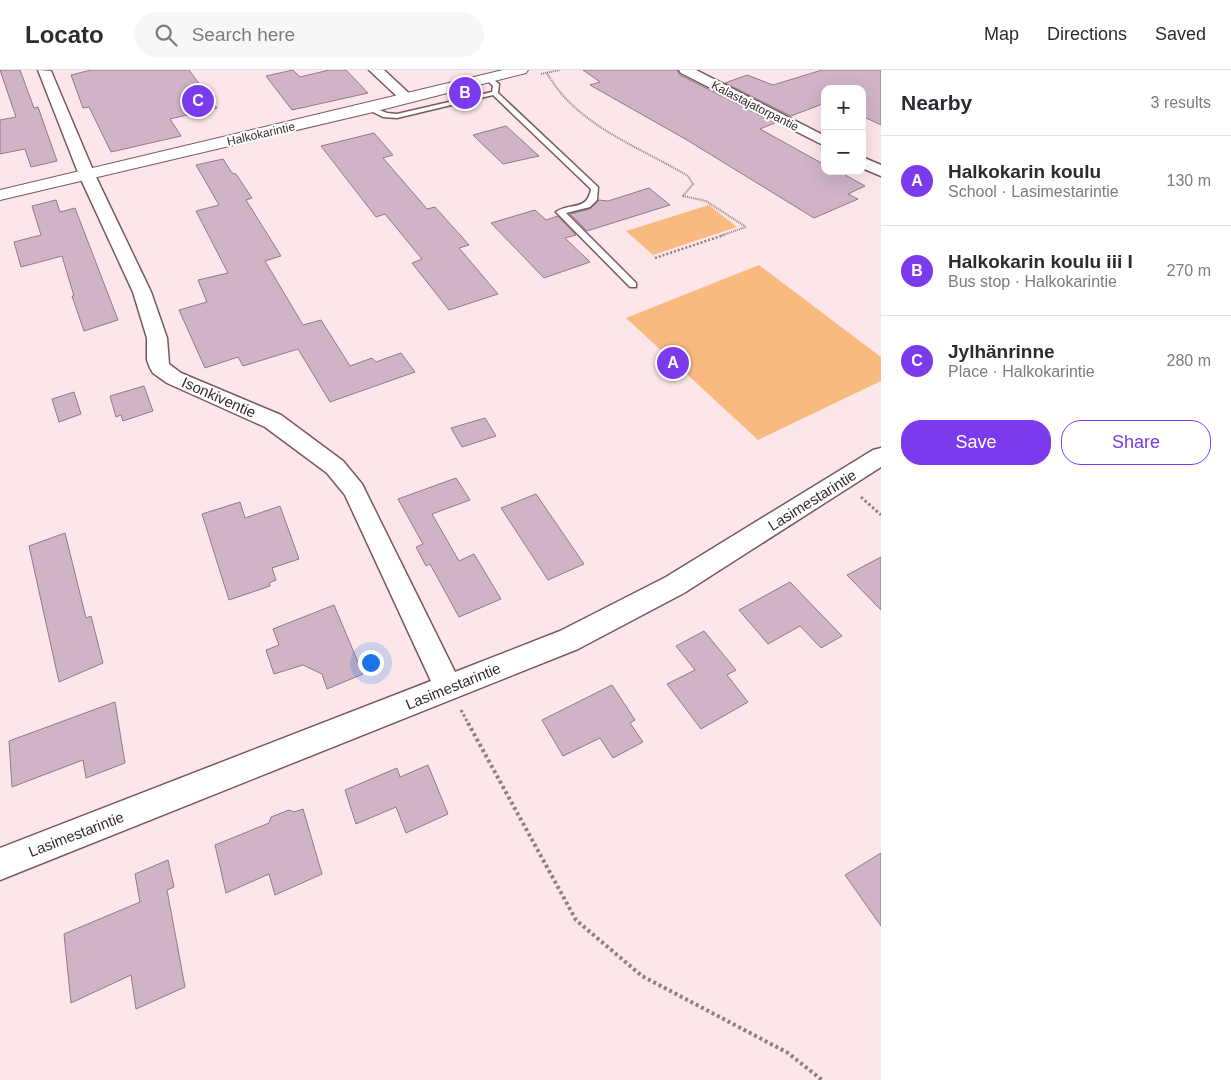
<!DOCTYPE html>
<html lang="en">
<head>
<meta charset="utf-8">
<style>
	body { margin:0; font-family:Arial,sans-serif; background:#f7f7f7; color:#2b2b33 }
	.controls { position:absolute; right:15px; top:15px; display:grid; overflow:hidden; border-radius:10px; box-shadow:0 5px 20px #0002 }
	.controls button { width:45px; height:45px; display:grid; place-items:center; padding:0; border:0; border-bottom:1px solid #e1e1e2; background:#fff; color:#2b2b33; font:25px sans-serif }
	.you { position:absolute; left:370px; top:592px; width:18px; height:18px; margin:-12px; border:4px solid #fff; border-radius:50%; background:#1a73e8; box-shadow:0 0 0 8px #1a73e833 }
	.badge { display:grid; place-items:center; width:32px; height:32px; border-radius:50%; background:#7c3aed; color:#fff; font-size:16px; font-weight:700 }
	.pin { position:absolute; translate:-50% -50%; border:2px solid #fff; box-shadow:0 1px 5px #0006 }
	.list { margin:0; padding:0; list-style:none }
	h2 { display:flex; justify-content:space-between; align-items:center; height:65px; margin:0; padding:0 20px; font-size:21px }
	h2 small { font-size:16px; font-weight:400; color:#7c7c81 }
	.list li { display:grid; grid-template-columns:32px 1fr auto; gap:15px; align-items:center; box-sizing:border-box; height:90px; padding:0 20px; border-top:1px solid #e1e1e2 }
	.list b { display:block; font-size:19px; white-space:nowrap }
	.list p { margin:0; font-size:16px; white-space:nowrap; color:#7c7c81 }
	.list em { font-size:16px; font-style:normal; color:#7c7c81 }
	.actions { display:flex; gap:10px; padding:15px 20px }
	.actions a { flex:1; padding:11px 0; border:1px solid #7c3aed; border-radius:20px; text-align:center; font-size:18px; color:#7c3aed }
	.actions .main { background:#7c3aed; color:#fff }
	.icon { flex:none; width:28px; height:28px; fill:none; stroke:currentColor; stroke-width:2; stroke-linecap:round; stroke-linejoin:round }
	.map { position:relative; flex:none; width:881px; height:1010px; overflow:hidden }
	header { display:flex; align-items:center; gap:30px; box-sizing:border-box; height:70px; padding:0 25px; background:#fff; border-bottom:1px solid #e1e1e2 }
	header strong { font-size:24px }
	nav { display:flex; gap:28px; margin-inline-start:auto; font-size:18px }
	.search { width:350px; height:45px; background:#f7f7f7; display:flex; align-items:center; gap:12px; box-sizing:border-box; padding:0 18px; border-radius:28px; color:#7c7c81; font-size:19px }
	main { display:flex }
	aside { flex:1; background:#fff }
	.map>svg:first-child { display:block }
</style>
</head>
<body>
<header>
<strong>Locato</strong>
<div class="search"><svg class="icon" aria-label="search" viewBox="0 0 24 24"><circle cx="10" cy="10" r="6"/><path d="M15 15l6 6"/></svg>Search here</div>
<nav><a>Map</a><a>Directions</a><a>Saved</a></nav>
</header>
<main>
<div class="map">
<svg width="881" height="1010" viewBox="0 0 881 1010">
	<rect width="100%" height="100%" fill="#fce6e9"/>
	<path fill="#f9ba80" d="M 709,135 L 737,157 L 653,185 L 626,161 Z
		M 759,195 L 881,287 L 881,311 L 758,370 L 626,248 Z"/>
	<path fill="#d0b4c6" stroke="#93798a" d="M 0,0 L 20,0 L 34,38 L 38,37 L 57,91 L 31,97 L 25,79 L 0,84 L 0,50 L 16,47 Z
		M 91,0 L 189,0 L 217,38 L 170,49 L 181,66 L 111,82 L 89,37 L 83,38 L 71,5 Z
		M 293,0 L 300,7 L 329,0 L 346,0 L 368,23 L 292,40 L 266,6 Z
		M 583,0 L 677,0 L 680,5 L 775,53 L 760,59 L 825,95 L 825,101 L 838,101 L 865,116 L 848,124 L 858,129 L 814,148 L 687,70 L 590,15 L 600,12 Z
		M 822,0 L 881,0 L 881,55 L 862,46 L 862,19 L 825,19 L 825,33 L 791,46 L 725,13 L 747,5 L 773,15 Z
		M 506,56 L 539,86 L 503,94 L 473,65 Z
		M 374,63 L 393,85 L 383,88 L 427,139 L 435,137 L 469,175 L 459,178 L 498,224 L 449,240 L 412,193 L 422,189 L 385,144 L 376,147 L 321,76 Z
		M 223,89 L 232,103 L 236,104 L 252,128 L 246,130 L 281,186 L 265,191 L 303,255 L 321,250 L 350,296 L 372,288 L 376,292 L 401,283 L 415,302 L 330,332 L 298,279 L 243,296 L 238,287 L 205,298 L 179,240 L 207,232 L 198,210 L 228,203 L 196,141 L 219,135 L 196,95 Z
		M 649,118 L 670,135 L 587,161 L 570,144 L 590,139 L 599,130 L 608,131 Z
		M 56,130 L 60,142 L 75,138 L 118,250 L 84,261 L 72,226 L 74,226 L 62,186 L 21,197 L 14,172 L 41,165 L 32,136 Z
		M 535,140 L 546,150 L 558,146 L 576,165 L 565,168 L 590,192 L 544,208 L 491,153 Z
		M 144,316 L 153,341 L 123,351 L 121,345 L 116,347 L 110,326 Z
		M 74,322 L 81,344 L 59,352 L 52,329 Z
		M 485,348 L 496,366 L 462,377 L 451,358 Z
		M 456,408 L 470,430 L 432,444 L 459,491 L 474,484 L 501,529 L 459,547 L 430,494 L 426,496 L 416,477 L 423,474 L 398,429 Z
		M 536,424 L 584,494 L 548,510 L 501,438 Z
		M 240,432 L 245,448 L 280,436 L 299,489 L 272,498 L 276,510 L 269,513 L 270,516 L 229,530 L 202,444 Z
		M 65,463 L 86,548 L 91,546 L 103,593 L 59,612 L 29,476 Z
		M 881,487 L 881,540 L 847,505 Z
		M 790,512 L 842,566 L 821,578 L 800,556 L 768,574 L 739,540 Z
		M 334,535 L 363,604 L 327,619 L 322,604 L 303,595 L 274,604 L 266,580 L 279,575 L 273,559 Z
		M 704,561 L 736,600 L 727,605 L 748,632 L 701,659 L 667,614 L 695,600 L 676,576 Z
		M 612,615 L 635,650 L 630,653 L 643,672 L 613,688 L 600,668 L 563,686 L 542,650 Z
		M 115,632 L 125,693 L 86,708 L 83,690 L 12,717 L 9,671 Z
		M 428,695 L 448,744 L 406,763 L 396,737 L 356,754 L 345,720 L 397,698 L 400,707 Z
		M 303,739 L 322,804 L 275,825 L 269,804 L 226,823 L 215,775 L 269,753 L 271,747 L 289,740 L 294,742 Z
		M 881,783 L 881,856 L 845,805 Z
		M 168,790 L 174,817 L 167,820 L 185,917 L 136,939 L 131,905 L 71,933 L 64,864 L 140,832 L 135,804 Z"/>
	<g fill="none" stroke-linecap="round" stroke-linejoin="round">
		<defs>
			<path id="lane" d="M 486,7 L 490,7 L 499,14 L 498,23 L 598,117 L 597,130 L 590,137 L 566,143 L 636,213 L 636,217 L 630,217 L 556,142 C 570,132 587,142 591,119 L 493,25 L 397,48 L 383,47 L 365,38 L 369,36 L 387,43 L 397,44 L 492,22 L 493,16 L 486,9 Z"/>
			<path id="street" d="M 38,0 L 51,1 L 95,105 L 151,222 L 167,268 L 169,294 L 181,303 L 281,345 L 343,391 L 362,414 L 455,602 L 560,561 L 666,507 L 873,380 L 881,378 L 881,397 L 684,523 L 578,579 L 0,810 L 0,778 L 431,611 L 345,425 L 327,403 L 265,357 L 167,313 L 153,303 L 150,298 L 147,290 L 147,268 L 133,222 L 79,105 Z
				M 369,0 L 384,0 L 414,28 L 407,32 L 402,31 Z
				M 679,0 L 696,0 L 825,66 L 825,76 L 681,3 Z
				M 862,87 L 881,95 L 881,106 L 862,98 Z"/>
			<path id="secondary" d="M 503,0 L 528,0 L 526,3 L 369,43 L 0,130 L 0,120 Z"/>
		</defs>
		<use href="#lane" stroke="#77595e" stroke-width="3"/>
		<use href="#street" stroke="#77595e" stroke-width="3"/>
		<use href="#secondary" stroke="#77595e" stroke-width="2"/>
		<path stroke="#907f82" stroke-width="2" stroke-dasharray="1 1" stroke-linecap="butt" d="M 547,3 C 577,56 638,76 688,106 L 693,114 L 683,126 L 706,131 L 746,157 L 720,166
			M 541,4 L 560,0"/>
		<path stroke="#907f82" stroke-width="2.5" stroke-dasharray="2 2" stroke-linecap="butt" d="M 655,188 L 724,165"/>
		<path stroke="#907f82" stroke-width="3" stroke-dasharray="2.5 2.5" stroke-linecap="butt" d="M 861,427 L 881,445
			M 461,640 L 469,655"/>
		<path stroke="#907f82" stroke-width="4" stroke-dasharray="3 3" stroke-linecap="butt" d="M 468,653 L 576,850 L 642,906 L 788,983 L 822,1010"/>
		<use href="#lane" fill="#fff" fill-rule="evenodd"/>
		<use href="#street" fill="#fff" fill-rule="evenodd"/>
		<use href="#secondary" fill="#fff" fill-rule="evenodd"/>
	</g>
	<g text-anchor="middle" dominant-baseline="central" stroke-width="4" stroke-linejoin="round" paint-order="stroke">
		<g font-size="12" fill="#382b2d" stroke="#fff">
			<text transform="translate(755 36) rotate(27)">Kalastajatorpantie</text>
			<text transform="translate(261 64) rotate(-13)">Halkokarintie</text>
		</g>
		<g font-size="15" fill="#382b2d" stroke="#fff">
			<text transform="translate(219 327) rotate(24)">Isonkiventie</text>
			<text transform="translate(812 430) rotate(-32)">Lasimestarintie</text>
			<text transform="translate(453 616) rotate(-22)">Lasimestarintie</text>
			<text transform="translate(76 764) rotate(-21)">Lasimestarintie</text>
		</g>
	</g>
</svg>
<div class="controls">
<button>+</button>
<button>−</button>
</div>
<div class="you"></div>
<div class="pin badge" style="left:673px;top:293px">A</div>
<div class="pin badge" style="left:465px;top:23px">B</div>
<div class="pin badge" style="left:198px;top:31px">C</div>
</div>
<aside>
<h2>Nearby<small>3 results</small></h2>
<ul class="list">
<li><span class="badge">A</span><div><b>Halkokarin koulu</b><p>School · Lasimestarintie</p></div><em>130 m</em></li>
<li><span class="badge">B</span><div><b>Halkokarin koulu iii I</b><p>Bus stop · Halkokarintie</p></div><em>270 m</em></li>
<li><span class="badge">C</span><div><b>Jylhänrinne</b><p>Place · Halkokarintie</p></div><em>280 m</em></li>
</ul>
<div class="actions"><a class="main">Save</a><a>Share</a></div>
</aside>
</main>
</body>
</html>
